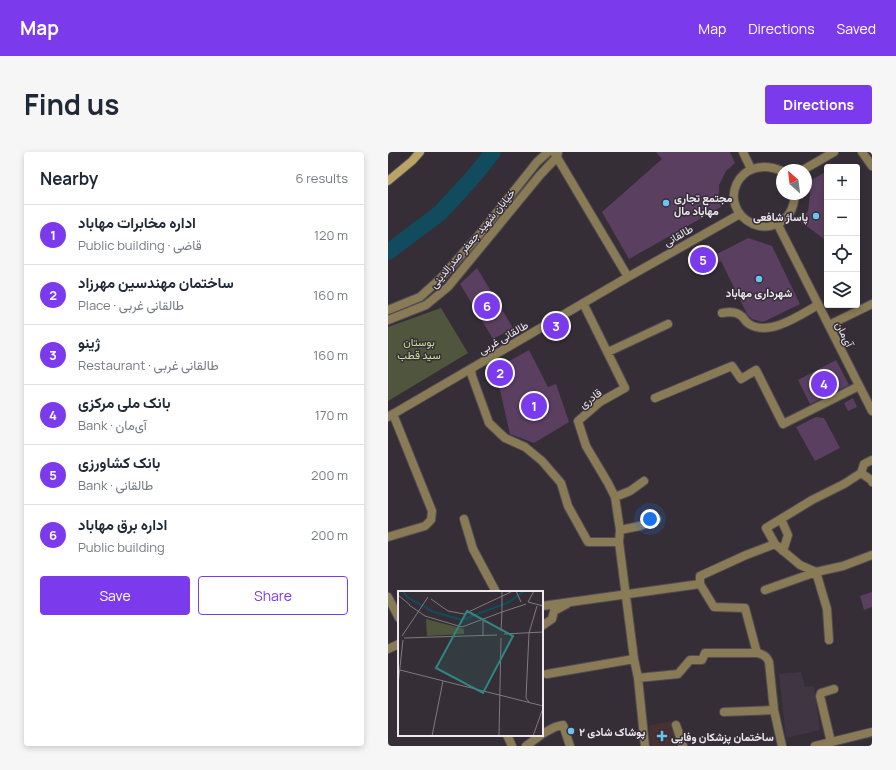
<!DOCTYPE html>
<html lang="en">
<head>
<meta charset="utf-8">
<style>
	body { margin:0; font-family:Manrope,Vazirmatn,sans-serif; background:#f6f6f7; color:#1f2937 }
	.controls { position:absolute; right:12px; top:12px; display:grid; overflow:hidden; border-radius:4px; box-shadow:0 2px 6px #0003 }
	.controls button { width:36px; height:36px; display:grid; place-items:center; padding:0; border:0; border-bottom:1px solid #e0e1e3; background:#fff; color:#1f2937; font:20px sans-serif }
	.compass { position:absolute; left:388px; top:12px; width:36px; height:36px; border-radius:50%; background:#fff; box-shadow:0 2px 6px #0003; rotate:332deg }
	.you { position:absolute; left:262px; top:367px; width:14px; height:14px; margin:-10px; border:3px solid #fff; border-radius:50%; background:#1a73e8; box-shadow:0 0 0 6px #1a73e833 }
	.badge { display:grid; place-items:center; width:26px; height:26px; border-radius:50%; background:#7c3aed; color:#fff; font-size:13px; font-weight:700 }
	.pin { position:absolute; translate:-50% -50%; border:2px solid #fff; box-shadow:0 1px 4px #0006 }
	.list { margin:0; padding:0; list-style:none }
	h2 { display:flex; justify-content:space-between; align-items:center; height:52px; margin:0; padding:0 16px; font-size:17px }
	h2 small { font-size:13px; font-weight:400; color:#747a83 }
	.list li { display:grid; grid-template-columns:26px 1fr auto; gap:12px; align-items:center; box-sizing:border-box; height:60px; padding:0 16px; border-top:1px solid #e0e1e3 }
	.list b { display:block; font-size:15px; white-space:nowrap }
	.list p { margin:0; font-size:13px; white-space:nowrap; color:#747a83 }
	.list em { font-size:13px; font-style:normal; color:#747a83 }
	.actions { display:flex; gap:8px; padding:12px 16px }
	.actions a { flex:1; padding:9px 0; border:1px solid #7c3aed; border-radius:4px; text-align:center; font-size:14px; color:#7c3aed }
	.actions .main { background:#7c3aed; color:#fff }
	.icon { flex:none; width:22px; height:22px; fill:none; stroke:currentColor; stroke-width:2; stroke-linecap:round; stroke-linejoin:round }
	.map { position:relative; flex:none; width:484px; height:594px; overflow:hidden; border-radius:4px }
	header { display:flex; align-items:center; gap:24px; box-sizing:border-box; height:56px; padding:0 20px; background:#7c3aed; color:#fff }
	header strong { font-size:19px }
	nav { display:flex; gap:22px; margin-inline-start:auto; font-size:14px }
	.intro { display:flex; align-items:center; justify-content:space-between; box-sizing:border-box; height:96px; padding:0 24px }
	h1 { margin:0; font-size:28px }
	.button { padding:10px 18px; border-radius:4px; background:#7c3aed; color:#fff; font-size:14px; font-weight:700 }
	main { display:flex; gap:24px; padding:0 24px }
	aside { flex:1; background:#fff; border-radius:4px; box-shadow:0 2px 6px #0003 }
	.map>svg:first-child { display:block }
</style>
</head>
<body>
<header>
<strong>Map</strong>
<nav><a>Map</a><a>Directions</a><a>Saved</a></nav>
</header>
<div class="intro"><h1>Find us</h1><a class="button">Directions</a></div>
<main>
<aside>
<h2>Nearby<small>6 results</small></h2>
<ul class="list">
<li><span class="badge">1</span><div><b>اداره مخابرات مهاباد</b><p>Public building · قاضی</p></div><em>120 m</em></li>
<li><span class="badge">2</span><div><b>ساختمان مهندسین مهرزاد</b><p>Place · طالقانی غربی</p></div><em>160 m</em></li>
<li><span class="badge">3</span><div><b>ژینو</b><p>Restaurant · طالقانی غربی</p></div><em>160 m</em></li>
<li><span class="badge">4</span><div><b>بانک ملی مرکزی</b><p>Bank · آی‌مان</p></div><em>170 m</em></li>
<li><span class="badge">5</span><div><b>بانک کشاورزی</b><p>Bank · طالقانی</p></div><em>200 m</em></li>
<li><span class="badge">6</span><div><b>اداره برق مهاباد</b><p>Public building</p></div><em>200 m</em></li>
</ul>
<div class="actions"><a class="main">Save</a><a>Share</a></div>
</aside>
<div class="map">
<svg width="484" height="594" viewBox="0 0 484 594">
	<rect width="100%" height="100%" fill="#352e37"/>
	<path fill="#403543" d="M 413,520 L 417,535 L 426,534 L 432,578 L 398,586 L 391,522 Z"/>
	<path fill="#473231" d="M 283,569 L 289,594 L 263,594 L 261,574 Z"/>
	<path fill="#4f563d" d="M 53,156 L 80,201 L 0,249 L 0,175 Z"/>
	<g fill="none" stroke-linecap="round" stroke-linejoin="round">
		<path stroke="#104c5e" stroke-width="16" d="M 0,100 L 52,61 L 86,24 L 105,0"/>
	</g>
	<path fill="#5b3f61" d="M 268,0 L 342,0 L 347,11 L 338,19 L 331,33 L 331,47 L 333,55 L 241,107 L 214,60 L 274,7 Z
		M 439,19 L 439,89 L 413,70 L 420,59 L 423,35 L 420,30 Z
		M 360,86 L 384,94 L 412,152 L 375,170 L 364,167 L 359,162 L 333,109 L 309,123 L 299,106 L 321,92 L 327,103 Z
		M 89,116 L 125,176 L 105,187 L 72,132 Z
		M 141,198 L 160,235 L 168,232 L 181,270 L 146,291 L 122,282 L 111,234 L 108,236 L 99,215 L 116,206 L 118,211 Z
		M 448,208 L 461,233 L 422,252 L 410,228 Z
		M 465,246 L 469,255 L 460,259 L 456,251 Z
		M 428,265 L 436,266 L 452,296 L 427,309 L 408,275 Z
		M 484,440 L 484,455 L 476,458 L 472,444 Z"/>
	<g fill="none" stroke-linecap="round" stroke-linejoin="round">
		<defs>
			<path id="minor" d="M 474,0 L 484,14
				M 195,151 L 237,236 L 212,250 L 190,269 L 198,294 L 220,331 L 227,345 L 232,378 L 231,390 L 246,507 L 250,526 L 257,594
				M 334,161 C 340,160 347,159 352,163 C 356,165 357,170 361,172 C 381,185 412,163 430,153
				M 441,173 L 484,152
				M 220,200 L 280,172
				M 83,217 L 84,224 L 101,271 L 117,286 L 137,295 L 154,309 L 173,331 L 180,354 L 200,390 L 231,390
				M 267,246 L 344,214 L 353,227 L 368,218 L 395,272 L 471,234
				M 473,321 L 483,328 L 484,330
				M 227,345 L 242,339 L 256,329
				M 76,367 L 85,397 L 108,440
				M 393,367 L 400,383 L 395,399
				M 232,378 L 252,374 L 269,367
				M 0,385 L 37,374 L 43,368 L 44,359 L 5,262
				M 387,392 L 412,413 L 428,420 L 455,414 L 484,403
				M 312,432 L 312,424 L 358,403 L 387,392 L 378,376 L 424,348 L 456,332 L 473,321 L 476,312 L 484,308
				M 377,438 L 428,420 L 439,457 L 441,488
				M 0,445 L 11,466
				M 154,454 L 312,432 L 326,455 L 357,456 L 369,501 L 317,501 L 314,508 L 302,508 L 290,522 L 250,526
				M 154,474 L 164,467 L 166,459 L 179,452
				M 0,497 L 11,492
				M 369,501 C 375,502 379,504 381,510 L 386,558 L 394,594
				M 159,522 L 246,507
				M 336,560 L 386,558
				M 288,573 L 295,594
				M 154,582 L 167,575 L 175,573 L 182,594
				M 119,583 L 124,594
				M 443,590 L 432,544 L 433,541 L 446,537
				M 138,594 L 153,583"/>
			<path id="tertiary" d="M 355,0 L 363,17
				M 167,2 L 240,125
				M 415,18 L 446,0
				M 394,19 C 350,0 327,54 365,72 C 372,75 381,75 389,72 C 401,67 406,55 407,42
				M 389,71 L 484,259
				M 0,158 L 32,145 L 52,127 L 90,84 L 149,10 L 160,0
				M 0,168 L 38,153 L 60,135 L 152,23 L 169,5 L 170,0
				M 0,265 L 240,125 L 352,62
				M 427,594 L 484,580"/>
			<path id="secondary" d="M 0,29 L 24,9 L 32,0"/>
		</defs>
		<use href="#minor" stroke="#524c54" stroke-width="10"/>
		<use href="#tertiary" stroke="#524c54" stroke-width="10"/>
		<use href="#secondary" stroke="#524c54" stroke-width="10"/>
		<use href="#minor" stroke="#887b55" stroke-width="8"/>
		<use href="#tertiary" stroke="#887b55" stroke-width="8"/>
		<use href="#secondary" stroke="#b9a466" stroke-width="8"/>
	</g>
	<g fill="#6ac3f1" stroke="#352e37" stroke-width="1.5">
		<circle cx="278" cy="51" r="4"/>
		<circle cx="428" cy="64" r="4"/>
		<circle cx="371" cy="127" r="4"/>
		<circle cx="183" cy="579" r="4"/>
		<path d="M272 578h4v4h4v4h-4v4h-4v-4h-4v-4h4z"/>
	</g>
	<g text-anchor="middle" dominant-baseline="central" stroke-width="3" stroke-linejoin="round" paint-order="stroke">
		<g font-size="11" font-weight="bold" fill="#ede9ef" stroke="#352e37" text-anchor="start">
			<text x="286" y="45">مجتمع تجاری<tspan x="286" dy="13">مهاباد مال</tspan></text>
			<text x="420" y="64" text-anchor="end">پاساژ شافعی</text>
			<text x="371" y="140" text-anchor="middle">شهرداری مهاباد</text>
			<text x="191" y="579">پوشاک شادی ۲</text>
			<text x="283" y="584">ساختمان پزشکان وفایی</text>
		</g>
		<g font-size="11" fill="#ede9ef" stroke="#352e37">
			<text transform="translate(290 83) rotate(-30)">طالقانی</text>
			<text transform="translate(84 86) rotate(-50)">خیابان شهید جعفر صدرالدینی</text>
			<text transform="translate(457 182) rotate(63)">آی‌مان</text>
			<text transform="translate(115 185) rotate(-30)">طالقانی غربی</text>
			<text transform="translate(202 246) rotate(-36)">قادری</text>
		</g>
		<g font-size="11" fill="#cfe39c" stroke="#352e37">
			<text x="31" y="189">بوستان<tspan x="31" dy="13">سید قطب</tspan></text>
		</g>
	</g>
	<g transform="translate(10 439)">
		<rect width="145" height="145" fill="#352e37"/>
		<path d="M 28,28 L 66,38 L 66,43 L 29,45 Z" fill="#4f563d"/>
		<path fill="none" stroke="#104c5e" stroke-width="2" d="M 5,0 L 9,6 L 36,21 L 64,29 L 111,11 L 126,0"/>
		<path fill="none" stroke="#7f7981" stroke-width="1" d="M 104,0 L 104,21 L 128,13M 118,0 L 123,11M 136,0 L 130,11 L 145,15M 0,4 L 12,14M 33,8 L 50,20 L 66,23 L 115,0M 11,14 L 27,25 L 64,36 L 104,21 L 103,40M 85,29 L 85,44M 106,43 L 145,41M 4,45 L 30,6M 6,47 L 99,44M 2,79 L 145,115M 0,94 L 5,49M 131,111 L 128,107 L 131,42 L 139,15M 34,145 L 45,90M 101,145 L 103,47M 135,145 L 145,117"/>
		<path fill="#308781" fill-opacity="0.15" stroke="#308781" stroke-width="2" d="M 69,20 L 115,45 L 85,102 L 38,77 Z"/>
		<rect width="145" height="145" fill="none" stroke="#ede9ef" stroke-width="2"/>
	</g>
</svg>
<div class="controls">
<button>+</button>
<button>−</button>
<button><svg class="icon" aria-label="locate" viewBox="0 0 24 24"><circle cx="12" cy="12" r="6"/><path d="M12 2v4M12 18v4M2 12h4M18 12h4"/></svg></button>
<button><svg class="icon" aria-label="layers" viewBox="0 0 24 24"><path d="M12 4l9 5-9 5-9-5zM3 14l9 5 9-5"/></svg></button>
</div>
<svg class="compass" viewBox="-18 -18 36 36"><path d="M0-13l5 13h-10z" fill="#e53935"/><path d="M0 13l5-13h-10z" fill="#747a83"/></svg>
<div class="you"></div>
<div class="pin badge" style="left:146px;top:254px">1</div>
<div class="pin badge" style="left:112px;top:221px">2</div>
<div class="pin badge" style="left:168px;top:174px">3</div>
<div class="pin badge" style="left:436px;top:232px">4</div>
<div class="pin badge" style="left:315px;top:108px">5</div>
<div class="pin badge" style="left:99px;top:154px">6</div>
</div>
</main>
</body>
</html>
